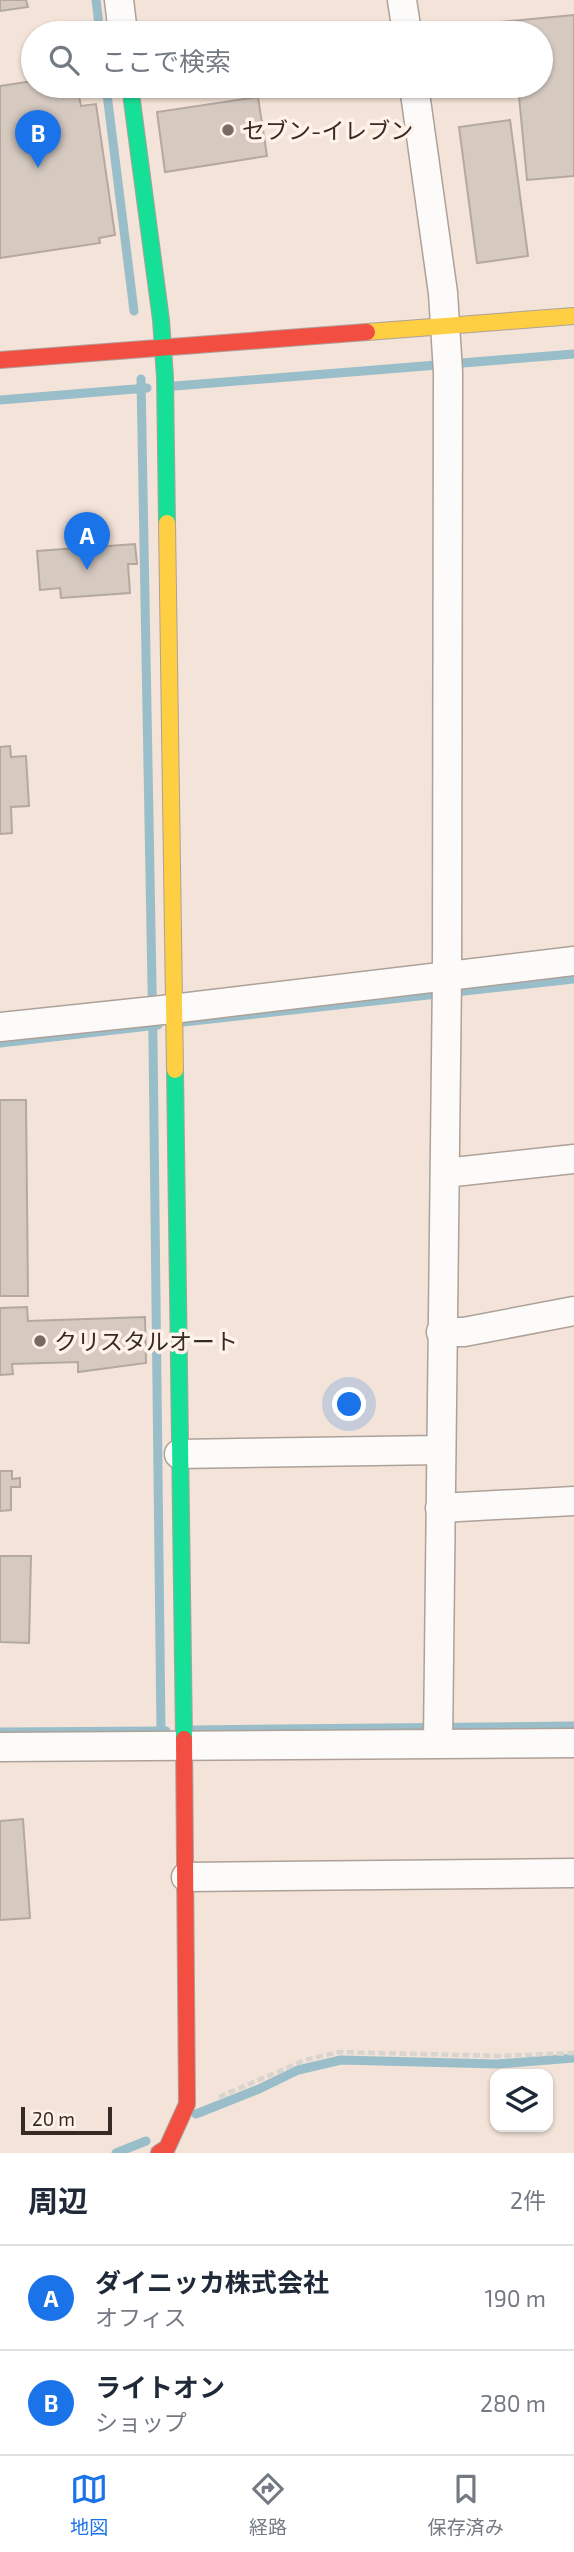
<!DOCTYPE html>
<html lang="ja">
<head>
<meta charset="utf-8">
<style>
	body { margin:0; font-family:"Exo 2","Noto Sans JP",sans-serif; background:#f2f2f3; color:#1f2937 }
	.controls { position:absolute; right:21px; bottom:21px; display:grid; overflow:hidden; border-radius:14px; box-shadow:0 2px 5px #0004 }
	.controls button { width:63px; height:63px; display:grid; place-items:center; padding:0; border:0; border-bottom:2px solid #e0e1e3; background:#fff; color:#1f2937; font:35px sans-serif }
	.scale { position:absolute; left:21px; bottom:18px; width:91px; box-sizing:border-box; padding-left:7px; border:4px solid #362b24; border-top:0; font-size:19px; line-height:24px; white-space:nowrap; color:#362b24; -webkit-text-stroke:5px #fef2ea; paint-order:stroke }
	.you { position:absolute; left:350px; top:1405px; width:24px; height:24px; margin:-18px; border:5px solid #fff; border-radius:50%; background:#1a73e8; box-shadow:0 0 0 10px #1a73e833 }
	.badge { display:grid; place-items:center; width:46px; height:46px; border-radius:50%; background:#1a73e8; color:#fff; font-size:23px; font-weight:700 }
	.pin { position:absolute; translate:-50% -58px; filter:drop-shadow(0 2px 4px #0008) }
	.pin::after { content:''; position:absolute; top:37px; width:24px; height:21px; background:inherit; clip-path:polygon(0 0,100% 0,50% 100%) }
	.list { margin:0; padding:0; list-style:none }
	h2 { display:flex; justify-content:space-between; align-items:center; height:91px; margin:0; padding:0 28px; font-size:30px }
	h2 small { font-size:23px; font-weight:400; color:#747a83 }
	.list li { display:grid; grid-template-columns:46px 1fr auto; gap:21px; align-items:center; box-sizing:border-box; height:105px; padding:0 28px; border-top:2px solid #e0e1e3 }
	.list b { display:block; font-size:26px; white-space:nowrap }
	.list p { margin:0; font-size:23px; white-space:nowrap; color:#747a83 }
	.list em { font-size:23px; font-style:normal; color:#747a83 }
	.icon { flex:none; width:38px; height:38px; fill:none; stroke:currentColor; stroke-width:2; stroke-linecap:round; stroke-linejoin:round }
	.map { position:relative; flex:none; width:574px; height:2153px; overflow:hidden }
	.search { position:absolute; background:#fff; box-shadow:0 2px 5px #0004; left:21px; right:21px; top:21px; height:77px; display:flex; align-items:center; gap:18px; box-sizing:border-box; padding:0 24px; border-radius:38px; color:#747a83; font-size:26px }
	.sheet { height:301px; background:#fff }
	nav { display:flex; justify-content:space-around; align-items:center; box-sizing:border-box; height:98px; border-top:2px solid #e0e1e3; background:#fff; font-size:19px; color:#747a83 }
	nav a { display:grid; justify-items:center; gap:4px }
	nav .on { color:#1a73e8 }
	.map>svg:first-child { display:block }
</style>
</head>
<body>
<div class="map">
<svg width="574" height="2153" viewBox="0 0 574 2153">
	<rect width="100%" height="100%" fill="#f3e3d8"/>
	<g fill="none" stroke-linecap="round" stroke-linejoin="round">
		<path stroke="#99bec9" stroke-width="9" d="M 96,0 L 100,33
			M 106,86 L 134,311
			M 141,379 L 153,1040 L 161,1731
			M 175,386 L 574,354
			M 0,400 L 147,388
			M 183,1022 L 574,979
			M 0,1043 L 158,1025
			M 194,1730 L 574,1726
			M 0,1732 L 166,1731
			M 196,2114 L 259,2089 L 298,2070 L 341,2060 L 497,2064 L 574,2058
			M 116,2153 L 146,2141"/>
	</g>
	<path fill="#d5c9c0" stroke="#b4a89f" stroke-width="2" d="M 0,0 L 26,0 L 28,7 L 0,11 Z
		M 574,15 L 574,176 L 527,180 L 518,86 L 541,86 L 541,33 L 480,33 L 479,24 Z
		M 33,81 L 33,86 L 77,86 L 81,106 L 96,104 L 115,235 L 99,238 L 100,243 L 0,258 L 0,86 Z
		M 258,97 L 267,156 L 165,172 L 157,112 Z
		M 510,120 L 528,256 L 477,263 L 459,127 Z
		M 135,544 L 137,564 L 128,564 L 130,593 L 61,598 L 60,588 L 40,590 L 37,551 Z
		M 10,746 L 11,757 L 26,756 L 29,806 L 11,807 L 12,833 L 0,834 L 0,747 Z
		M 0,1100 L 26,1100 L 28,1296 L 0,1296 Z
		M 27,1307 L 28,1321 L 145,1317 L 146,1363 L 78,1372 L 78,1362 L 12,1364 L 13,1374 L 0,1375 L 0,1308 Z
		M 0,1471 L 12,1471 L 12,1479 L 20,1478 L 20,1487 L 11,1487 L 11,1510 L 0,1511 Z
		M 0,1556 L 31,1556 L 29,1643 L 0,1642 Z
		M 23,1819 L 30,1918 L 0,1920 L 0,1821 Z"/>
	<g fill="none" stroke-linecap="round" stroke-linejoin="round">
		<defs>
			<path id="street" d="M 119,0 L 123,33
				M 402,0 L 407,33
				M 414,86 L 443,293 L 448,372 L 447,976 L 438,1743
				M 0,1027 L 172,1009 L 574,961
				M 445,1173 L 574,1159
				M 441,1332 L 464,1332 L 574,1311
				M 179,1454 L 440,1450
				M 440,1508 L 574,1501
				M 0,1747 L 574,1743
				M 186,1877 L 574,1873"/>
			<path id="fast" d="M 130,86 L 161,320 L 165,377 L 167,523
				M 175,1070 L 184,1739"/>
			<path id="slow" d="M 367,332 L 574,316
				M 167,523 L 175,1070"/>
			<path id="jam" d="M 0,360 L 367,332
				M 159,2153 L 167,2148 L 187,2104 L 184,1739"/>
		</defs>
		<use href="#street" stroke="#ada199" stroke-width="31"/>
		<use href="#fast" stroke="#ada199" stroke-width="18"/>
		<use href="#slow" stroke="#ada199" stroke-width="18"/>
		<use href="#jam" stroke="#ada199" stroke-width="18"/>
		<path stroke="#d8d4d0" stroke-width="4.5" stroke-dasharray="7 3.5" stroke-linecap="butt" d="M 219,2097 L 305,2060 L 339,2052 L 499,2056 L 574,2053"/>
		<use href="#street" stroke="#fdfbf9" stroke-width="28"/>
		<use href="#fast" stroke="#16e098" stroke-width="16"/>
		<use href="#slow" stroke="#ffcf43" stroke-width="16"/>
		<use href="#jam" stroke="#f24e42" stroke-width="16"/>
	</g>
	<g fill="#786b63" stroke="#fef2ea" stroke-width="2.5">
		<circle cx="228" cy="130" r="7"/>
		<circle cx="40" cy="1341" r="7"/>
	</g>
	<g text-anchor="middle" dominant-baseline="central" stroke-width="7" stroke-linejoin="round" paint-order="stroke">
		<g font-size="23" fill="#362b24" stroke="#fef2ea" text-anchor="start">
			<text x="242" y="130">セブン-イレブン</text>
			<text x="54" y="1341">クリスタルオート</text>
		</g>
	</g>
</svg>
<div class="controls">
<button><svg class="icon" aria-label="layers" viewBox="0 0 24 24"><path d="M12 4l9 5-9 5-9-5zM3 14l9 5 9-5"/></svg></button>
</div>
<div class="scale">20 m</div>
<div class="you"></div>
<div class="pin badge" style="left:87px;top:570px">A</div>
<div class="pin badge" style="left:38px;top:168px">B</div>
<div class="search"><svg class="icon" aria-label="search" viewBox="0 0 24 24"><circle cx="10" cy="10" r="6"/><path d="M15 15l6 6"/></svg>ここで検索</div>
</div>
<section class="sheet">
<h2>周辺<small>2件</small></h2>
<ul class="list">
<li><span class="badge">A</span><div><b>ダイニッカ株式会社</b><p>オフィス</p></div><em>190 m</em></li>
<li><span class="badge">B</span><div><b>ライトオン</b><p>ショップ</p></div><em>280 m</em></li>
</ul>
</section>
<nav>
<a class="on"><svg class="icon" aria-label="map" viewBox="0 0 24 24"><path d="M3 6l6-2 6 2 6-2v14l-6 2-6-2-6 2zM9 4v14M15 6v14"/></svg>地図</a>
<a><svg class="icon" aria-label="directions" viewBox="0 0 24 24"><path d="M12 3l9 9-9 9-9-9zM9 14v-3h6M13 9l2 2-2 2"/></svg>経路</a>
<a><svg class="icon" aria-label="saved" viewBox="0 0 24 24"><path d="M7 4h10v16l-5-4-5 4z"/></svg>保存済み</a>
</nav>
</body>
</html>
